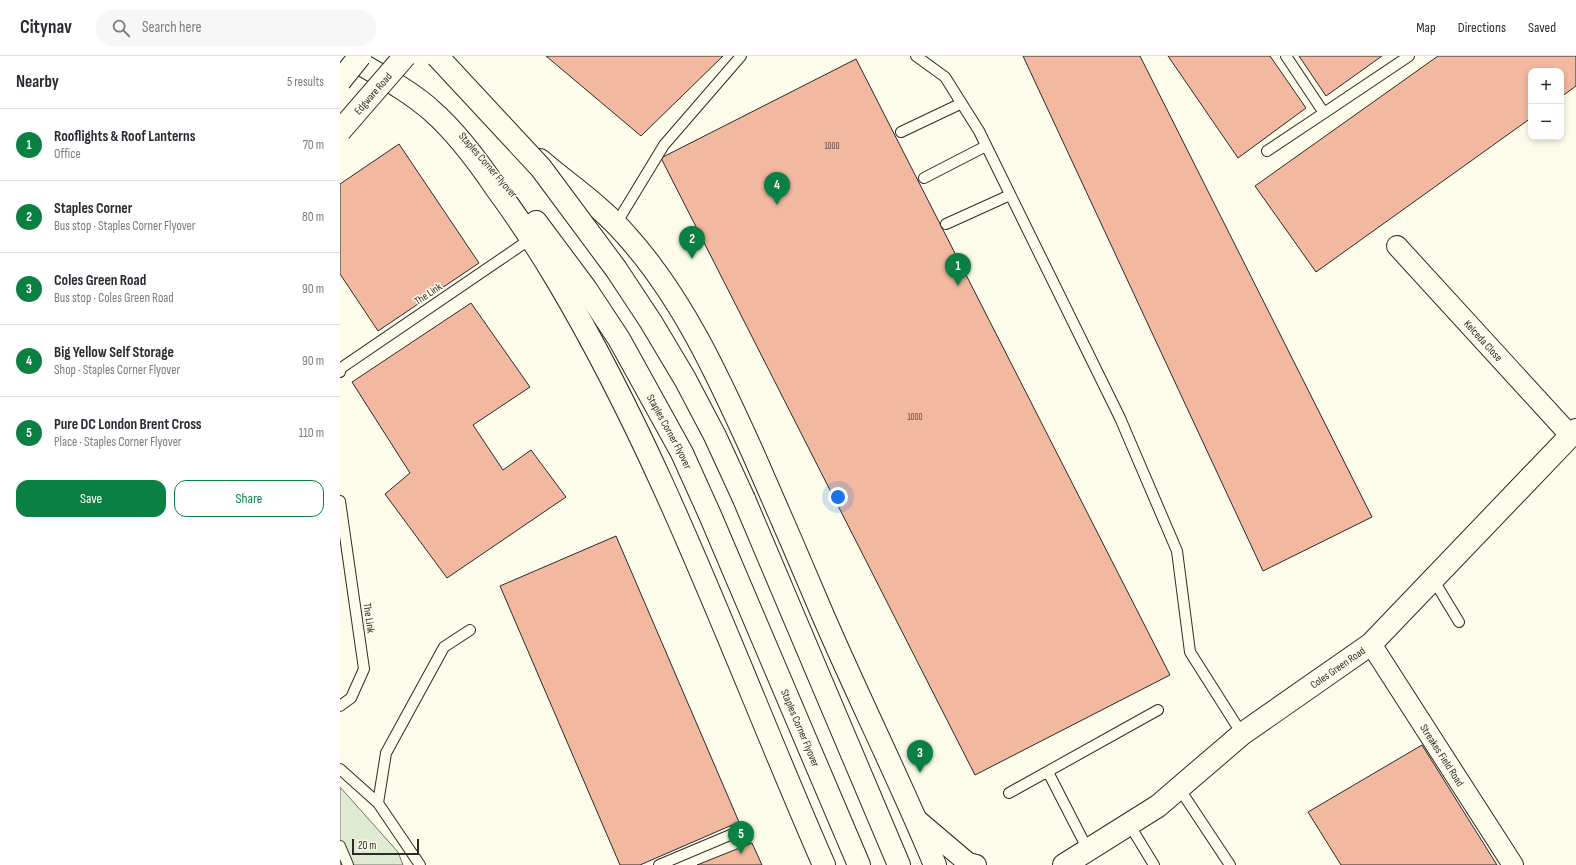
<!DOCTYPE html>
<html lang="en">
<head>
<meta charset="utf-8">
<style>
	body { margin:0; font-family:"Sofia Sans Condensed",sans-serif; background:#f7f7f7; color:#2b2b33 }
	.controls { position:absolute; right:12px; top:12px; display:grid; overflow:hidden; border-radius:8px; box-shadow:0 2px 6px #0003 }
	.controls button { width:36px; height:36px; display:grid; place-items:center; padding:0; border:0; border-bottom:1px solid #e1e1e2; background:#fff; color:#2b2b33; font:20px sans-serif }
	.scale { position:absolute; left:12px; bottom:10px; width:67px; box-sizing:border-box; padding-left:4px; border:2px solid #2b2b2b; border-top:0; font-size:11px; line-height:14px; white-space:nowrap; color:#2b2b2b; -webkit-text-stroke:3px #fdfbea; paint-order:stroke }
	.you { position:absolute; left:498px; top:441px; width:14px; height:14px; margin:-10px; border:3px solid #fff; border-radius:50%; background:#1a73e8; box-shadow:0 0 0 6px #1a73e833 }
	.badge { display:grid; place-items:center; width:26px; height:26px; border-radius:50%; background:#0b8043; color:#fff; font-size:13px; font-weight:700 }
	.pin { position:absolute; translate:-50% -33px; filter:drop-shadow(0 1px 2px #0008) }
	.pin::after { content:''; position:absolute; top:21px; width:14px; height:12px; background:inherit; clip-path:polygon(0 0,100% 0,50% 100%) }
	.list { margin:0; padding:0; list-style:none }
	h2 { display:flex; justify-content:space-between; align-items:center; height:52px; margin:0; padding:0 16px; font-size:17px }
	h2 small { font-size:13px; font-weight:400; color:#7c7c81 }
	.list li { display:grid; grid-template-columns:26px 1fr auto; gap:12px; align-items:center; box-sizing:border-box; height:72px; padding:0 16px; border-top:1px solid #e1e1e2 }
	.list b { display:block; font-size:15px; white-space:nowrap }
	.list p { margin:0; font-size:13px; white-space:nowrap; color:#7c7c81 }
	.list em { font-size:13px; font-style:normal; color:#7c7c81 }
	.actions { display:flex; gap:8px; padding:12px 16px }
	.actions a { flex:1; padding:9px 0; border:1px solid #0b8043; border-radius:12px; text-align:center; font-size:14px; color:#0b8043 }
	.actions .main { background:#0b8043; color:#fff }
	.icon { flex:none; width:22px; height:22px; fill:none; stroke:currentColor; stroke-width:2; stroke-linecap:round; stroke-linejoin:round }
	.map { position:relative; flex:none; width:1236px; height:809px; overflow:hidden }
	header { display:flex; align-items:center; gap:24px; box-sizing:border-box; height:56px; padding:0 20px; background:#fff; border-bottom:1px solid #e1e1e2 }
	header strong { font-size:19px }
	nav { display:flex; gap:22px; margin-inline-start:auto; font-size:14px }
	.search { width:280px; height:36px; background:#f7f7f7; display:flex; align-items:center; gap:10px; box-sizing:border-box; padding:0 14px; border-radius:22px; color:#7c7c81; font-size:15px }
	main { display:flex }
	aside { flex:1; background:#fff }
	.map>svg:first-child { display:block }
</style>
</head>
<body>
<header>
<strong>Citynav</strong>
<div class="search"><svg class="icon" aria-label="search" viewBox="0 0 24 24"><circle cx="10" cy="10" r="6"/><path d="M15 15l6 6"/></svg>Search here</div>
<nav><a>Map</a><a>Directions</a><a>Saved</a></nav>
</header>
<main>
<aside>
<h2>Nearby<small>5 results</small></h2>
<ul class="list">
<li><span class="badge">1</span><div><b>Rooflights &amp; Roof Lanterns</b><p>Office</p></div><em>70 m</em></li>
<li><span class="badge">2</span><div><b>Staples Corner</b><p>Bus stop · Staples Corner Flyover</p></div><em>80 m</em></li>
<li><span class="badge">3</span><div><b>Coles Green Road</b><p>Bus stop · Coles Green Road</p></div><em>90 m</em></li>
<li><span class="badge">4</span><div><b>Big Yellow Self Storage</b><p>Shop · Staples Corner Flyover</p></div><em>90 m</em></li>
<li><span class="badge">5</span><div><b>Pure DC London Brent Cross</b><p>Place · Staples Corner Flyover</p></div><em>110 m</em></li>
</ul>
<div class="actions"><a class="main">Save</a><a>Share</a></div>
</aside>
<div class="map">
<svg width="1236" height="809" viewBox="0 0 1236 809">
	<rect width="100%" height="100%" fill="#fdfbea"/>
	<path fill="#deebd1" stroke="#74746e" d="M 0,731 L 58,796 L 63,809 L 0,809 Z"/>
	<path fill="#f2b8a0" stroke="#2b2b2b" d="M 206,0 L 383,0 L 301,80 Z
		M 683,0 L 800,0 L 1032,461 L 923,515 Z
		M 828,0 L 930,0 L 966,52 L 898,102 Z
		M 959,0 L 1042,0 L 986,40 Z
		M 1098,0 L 1236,0 L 1236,30 L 1221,41 L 1221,15 L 1191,15 L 1191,62 L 976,216 L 915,130 Z
		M 516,3 L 830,619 L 635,719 L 321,102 Z
		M 59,88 L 139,207 L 38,275 L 0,218 L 0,128 Z
		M 131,247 L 190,331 L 133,369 L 163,414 L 191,394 L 226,441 L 107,522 L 45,438 L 70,417 L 12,326 Z
		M 276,480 L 399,766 L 300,809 L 280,809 L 160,530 Z
		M 1082,689 L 1157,809 L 1001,809 L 968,756 Z
		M 412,787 L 422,809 L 357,809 Z"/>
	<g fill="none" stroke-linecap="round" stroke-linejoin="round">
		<defs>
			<path id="lane" d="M 576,0 L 605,21 L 639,75 L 780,362 L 837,495 L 850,596 L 902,678
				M 984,57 L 1069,0
				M 561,76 L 620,48
				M 927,95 L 984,57 L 946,0
				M 584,122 L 646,90
				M 276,168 L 324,89 L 401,0
				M 606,168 L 670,139
				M 0,316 L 1,312 L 192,182
				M 0,445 L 24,613 L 11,642 L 0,650
				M 1093,523 L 1119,566
				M 0,713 L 38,747 L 80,809
				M 708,716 L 748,794
				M 839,732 L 890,809
				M 669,737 L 818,654
				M 38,747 L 46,697 L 104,591 L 130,574
				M 789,768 L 814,809
				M 0,790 L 8,809
				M 319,809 L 402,774"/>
			<g id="street">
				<path id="s1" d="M 1057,190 L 1230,379"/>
				<path id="s2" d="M 1031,588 L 1173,809"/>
				<path d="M 575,762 L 628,807 L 636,809"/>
			</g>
			<g id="secondary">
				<path id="s3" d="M 724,809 L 818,750 L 902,678 L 1031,588 L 1236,374"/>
			</g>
			<g id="highway">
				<path d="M 7,0 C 34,16 69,34 92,55 C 117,77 137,104 156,132 C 178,162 198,192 217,224 C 327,409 398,613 484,809"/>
				<path d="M 200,104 C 229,129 261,150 286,179 C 342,241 378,320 412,395 C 435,447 457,498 479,550 C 516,637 559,722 595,809"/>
				<path id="s4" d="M 196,166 L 246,233 L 279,283 L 342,397 L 370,459 L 519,809"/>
				<path d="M 404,443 L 559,809"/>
			</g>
		</defs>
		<use href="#lane" stroke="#2b2b2b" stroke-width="12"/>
		<use href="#street" stroke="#2b2b2b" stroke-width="22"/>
		<use href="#secondary" stroke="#2b2b2b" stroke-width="24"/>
		<use href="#highway" stroke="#2b2b2b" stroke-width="24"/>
		<use href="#lane" stroke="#fdfbea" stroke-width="10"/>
		<use href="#street" stroke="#fdfbea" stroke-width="20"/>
		<use href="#secondary" stroke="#fdfbea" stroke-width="22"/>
		<use href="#highway" stroke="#fdfbea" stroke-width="22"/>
		<defs>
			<g id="primary-bridge">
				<path d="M 0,25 L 20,0"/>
				<path id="s5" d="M 0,75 L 65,0"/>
			</g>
			<path id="highway-bridge" d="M 97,0 L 201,112 L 276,213 L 311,266 L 345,323 L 375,380 L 404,443"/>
		</defs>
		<use href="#primary-bridge" stroke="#2b2b2b" stroke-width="24" stroke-linecap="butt"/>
		<use href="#highway-bridge" stroke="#2b2b2b" stroke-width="24" stroke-linecap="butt"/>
		<use href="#primary-bridge" stroke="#fdfbea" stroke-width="22"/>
		<use href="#highway-bridge" stroke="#fdfbea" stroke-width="22"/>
	</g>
	<g text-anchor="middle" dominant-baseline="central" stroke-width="3" stroke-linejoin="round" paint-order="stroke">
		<g font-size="9" fill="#5d4e48">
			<text x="492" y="90">1000</text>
			<text x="575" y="361">1000</text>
		</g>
		<g font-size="11" fill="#2b2b2b" stroke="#fdfbea">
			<text stroke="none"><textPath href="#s5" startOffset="50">Edgware Road</textPath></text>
			<text transform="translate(148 109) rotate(49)">Staples Corner Flyover</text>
			<text transform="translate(88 238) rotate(-34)">The Link</text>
			<text stroke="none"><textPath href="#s1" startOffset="128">Kelceda Close</textPath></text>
			<text stroke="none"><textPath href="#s4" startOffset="249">Staples Corner Flyover</textPath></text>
			<text transform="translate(29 562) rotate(82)">The Link</text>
			<text stroke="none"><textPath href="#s3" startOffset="338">Coles Green Road</textPath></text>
			<text stroke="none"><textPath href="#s4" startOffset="573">Staples Corner Flyover</textPath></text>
			<text stroke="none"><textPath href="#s2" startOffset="132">Streakes Field Road</textPath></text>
		</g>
	</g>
</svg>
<div class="controls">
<button>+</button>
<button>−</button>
</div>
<div class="scale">20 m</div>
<div class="you"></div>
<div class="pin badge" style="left:618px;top:230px">1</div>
<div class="pin badge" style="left:352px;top:203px">2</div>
<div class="pin badge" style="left:580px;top:717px">3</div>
<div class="pin badge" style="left:437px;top:149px">4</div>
<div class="pin badge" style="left:401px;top:798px">5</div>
</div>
</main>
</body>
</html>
